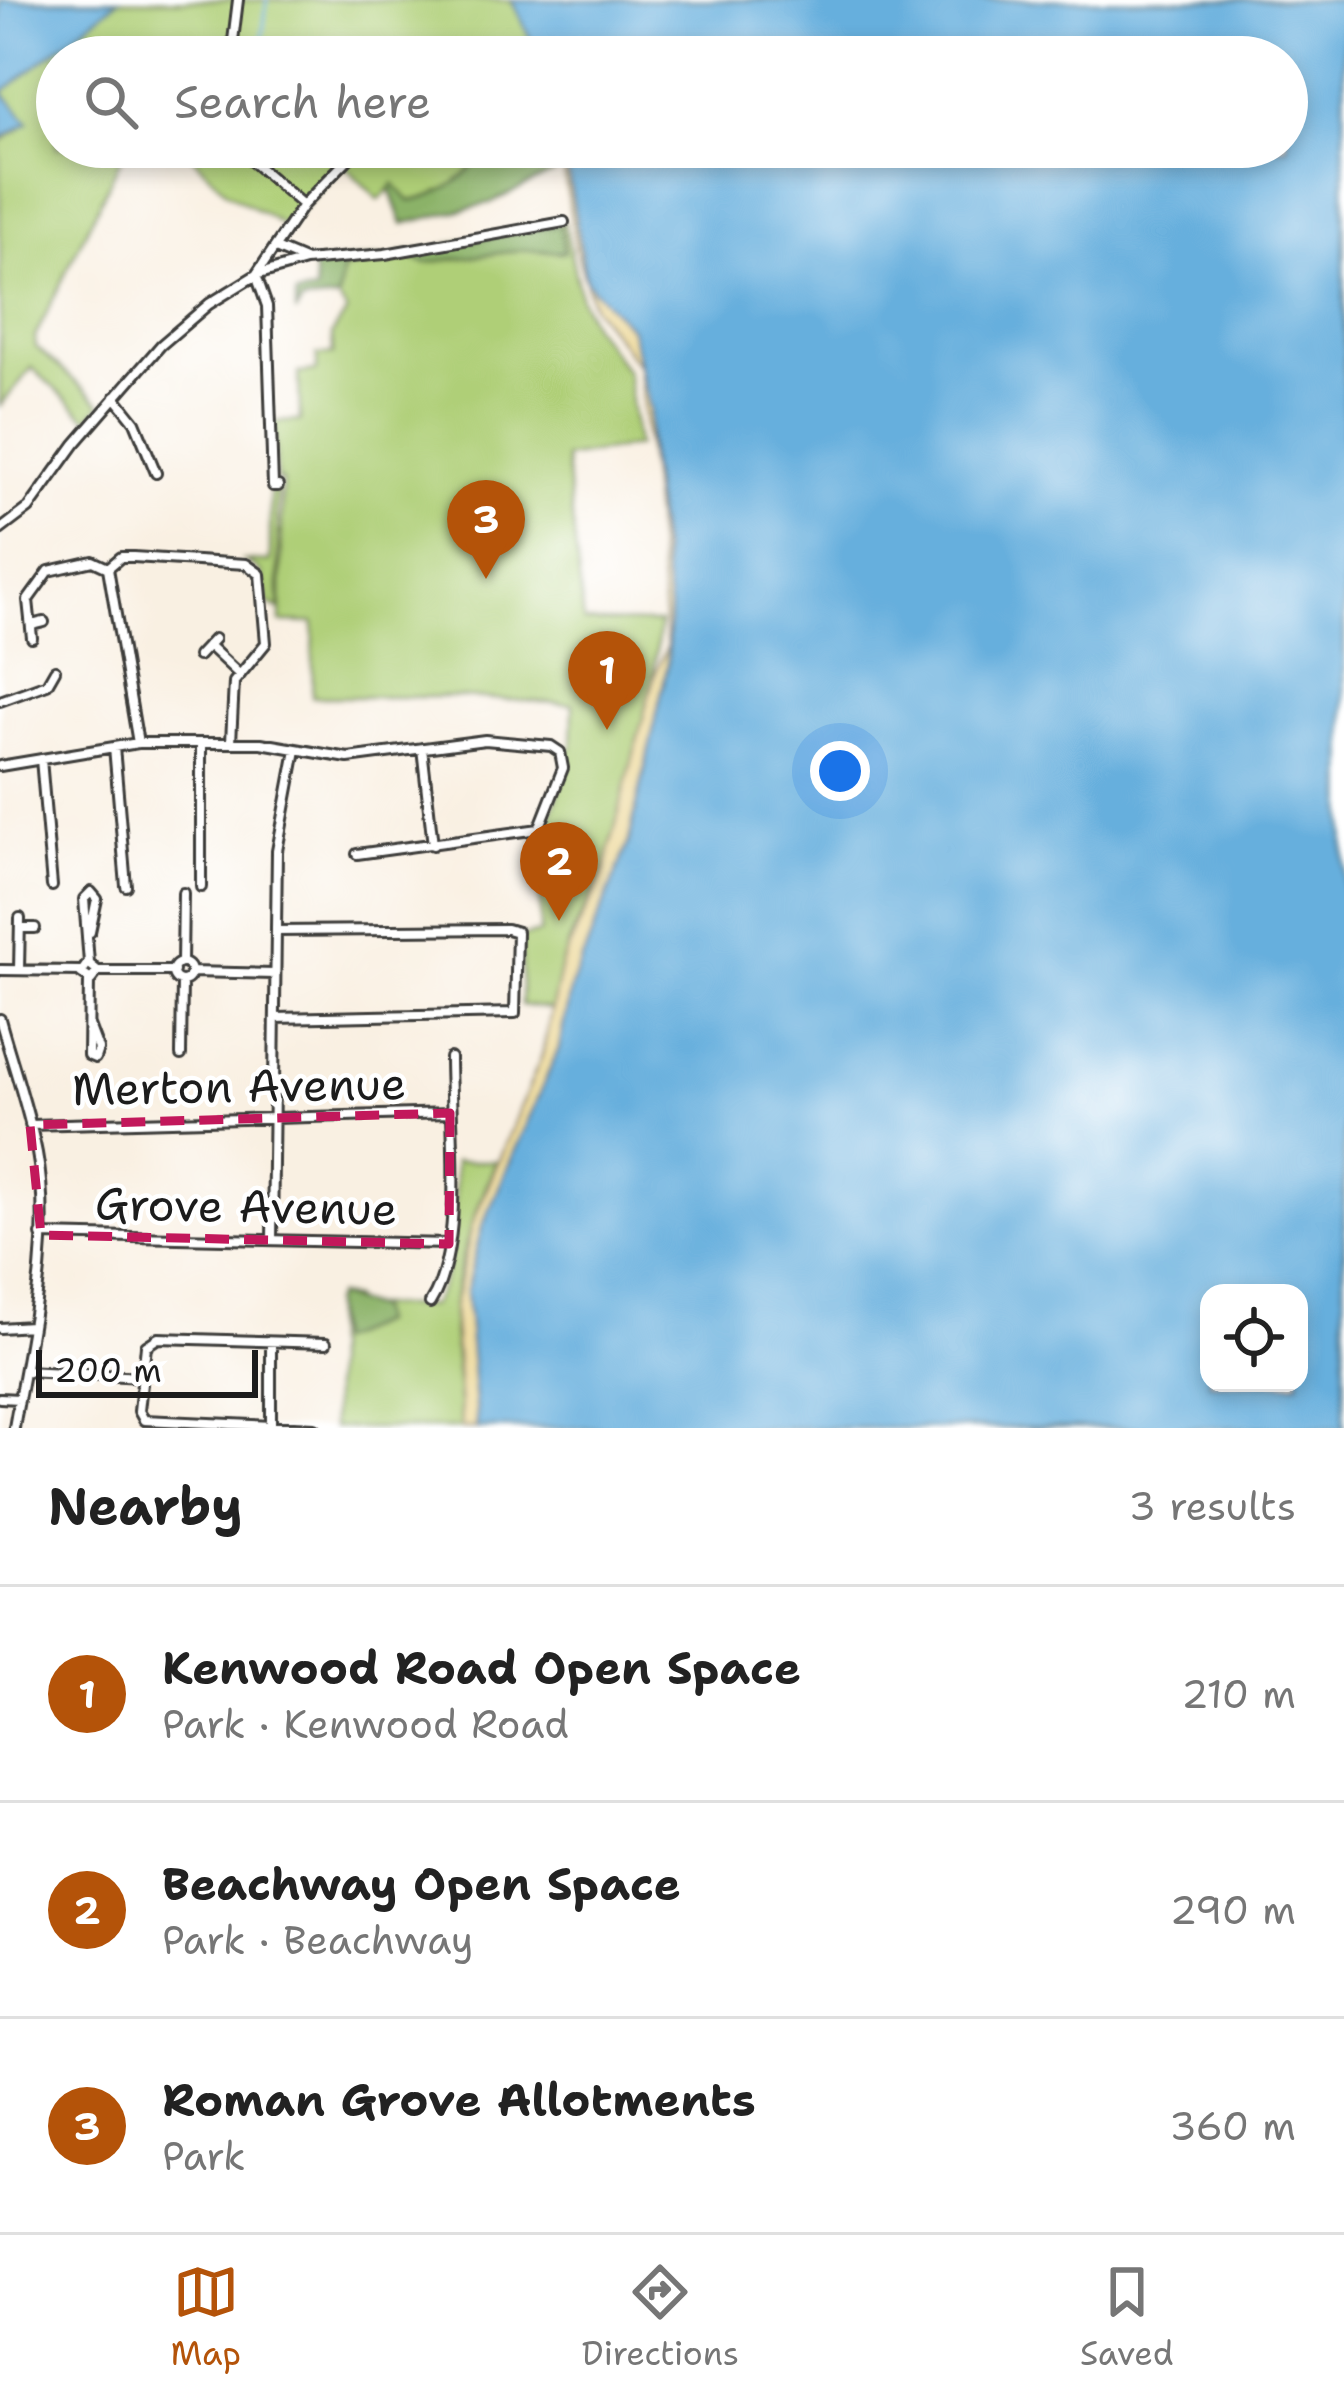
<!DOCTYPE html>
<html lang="en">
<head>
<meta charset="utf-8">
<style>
	body { margin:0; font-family:"Shantell Sans",sans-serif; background:#f2f2f2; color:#222 }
	.controls { position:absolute; right:36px; bottom:36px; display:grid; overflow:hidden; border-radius:24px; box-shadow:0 6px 18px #0003 }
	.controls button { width:108px; height:108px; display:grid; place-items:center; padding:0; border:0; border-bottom:3px solid #e0e0e0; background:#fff; color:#222; font:60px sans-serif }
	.scale { position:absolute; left:36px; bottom:30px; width:222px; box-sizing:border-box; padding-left:12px; border:6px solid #1c1c1c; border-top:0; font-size:33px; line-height:42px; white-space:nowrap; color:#1c1c1c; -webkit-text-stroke:9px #fff; paint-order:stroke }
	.you { position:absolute; left:840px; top:771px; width:42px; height:42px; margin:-30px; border:9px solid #fff; border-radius:50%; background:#1a73e8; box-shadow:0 0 0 18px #1a73e833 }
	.badge { display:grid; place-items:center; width:78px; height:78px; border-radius:50%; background:#b45309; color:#fff; font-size:39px; font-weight:700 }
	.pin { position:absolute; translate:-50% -99px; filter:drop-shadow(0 3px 6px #0008) }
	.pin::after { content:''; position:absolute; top:63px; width:42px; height:36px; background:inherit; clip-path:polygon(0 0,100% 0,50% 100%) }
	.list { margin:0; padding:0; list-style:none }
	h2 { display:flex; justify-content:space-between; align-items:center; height:156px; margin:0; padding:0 48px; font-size:51px }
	h2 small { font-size:39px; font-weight:400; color:#767676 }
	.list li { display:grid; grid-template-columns:78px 1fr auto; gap:36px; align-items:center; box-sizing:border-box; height:216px; padding:0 48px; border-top:3px solid #e0e0e0 }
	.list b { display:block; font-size:45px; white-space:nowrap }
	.list p { margin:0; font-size:39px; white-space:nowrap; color:#767676 }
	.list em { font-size:39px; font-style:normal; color:#767676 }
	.icon { flex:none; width:66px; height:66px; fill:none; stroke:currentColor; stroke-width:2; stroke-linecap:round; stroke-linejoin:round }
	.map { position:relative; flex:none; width:1344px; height:1428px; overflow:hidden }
	.search { position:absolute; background:#fff; box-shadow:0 6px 18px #0003; left:36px; right:36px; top:36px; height:132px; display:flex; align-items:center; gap:30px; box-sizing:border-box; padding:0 42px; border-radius:66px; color:#767676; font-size:45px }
	.sheet { height:804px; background:#fff }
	nav { display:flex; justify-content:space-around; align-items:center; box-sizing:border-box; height:168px; border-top:3px solid #e0e0e0; background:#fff; font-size:33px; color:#767676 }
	nav a { display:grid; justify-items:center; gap:6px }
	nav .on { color:#b45309 }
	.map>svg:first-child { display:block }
</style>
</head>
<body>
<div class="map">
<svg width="1344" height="1428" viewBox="0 0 1344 1428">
	<rect width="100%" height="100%" fill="#fff"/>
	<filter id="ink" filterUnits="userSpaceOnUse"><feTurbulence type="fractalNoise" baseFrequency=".00833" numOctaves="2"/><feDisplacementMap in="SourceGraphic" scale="24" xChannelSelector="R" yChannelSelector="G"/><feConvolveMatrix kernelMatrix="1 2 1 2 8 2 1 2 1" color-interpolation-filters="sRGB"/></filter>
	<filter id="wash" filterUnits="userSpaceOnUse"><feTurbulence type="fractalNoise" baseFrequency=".004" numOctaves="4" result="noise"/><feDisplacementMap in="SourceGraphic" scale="48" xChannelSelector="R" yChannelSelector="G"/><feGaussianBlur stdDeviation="2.7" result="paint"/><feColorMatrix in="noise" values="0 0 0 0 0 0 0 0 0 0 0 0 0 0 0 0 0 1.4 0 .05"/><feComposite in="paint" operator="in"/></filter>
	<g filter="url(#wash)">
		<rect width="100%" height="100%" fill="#f9f0e2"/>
		<path fill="#afcf77" stroke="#66764a" stroke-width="3" d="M 0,0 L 511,0 L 541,57 L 57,57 L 57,147 L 562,147 L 566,165 L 403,224 L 390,189 L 379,200 L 343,164 L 286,227 L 228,193 L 188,152 L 123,154 L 35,337 L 36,347 L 101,404 L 88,419 L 32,368 L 0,406 L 0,142 L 21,128 L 0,139 Z
			M 564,222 L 581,299 L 592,325 L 627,371 L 637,446 L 565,458 L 584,622 L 660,623 C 651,693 634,807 604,870 C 583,914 554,959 556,1010 L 521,1005 L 522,937 L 540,933 L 541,843 L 534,839 L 545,831 L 569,766 L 560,752 L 572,748 L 573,704 L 459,697 L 312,697 L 314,623 L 281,622 L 282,480 L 277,480 L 274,422 L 300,421 L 299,373 L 317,371 L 317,355 L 333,354 L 332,334 L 347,312 L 338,299 L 338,271 L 523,226 Z
			M 270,491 L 277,491 L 279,609 L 269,604 L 261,572 L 245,561 L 270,562 Z
			M 455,1161 L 496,1161 C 477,1209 455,1263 453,1315 C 452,1353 460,1390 461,1428 L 332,1428 L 332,1303 L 336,1296 L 352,1298 L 356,1306 L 431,1306 C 459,1260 454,1212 455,1161 Z"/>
		<path fill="#8bb268" stroke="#546742" stroke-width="3" d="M 483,147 L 553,147 L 555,172 L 490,203 L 403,224 L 390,188 L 394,184 L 409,201 C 438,197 475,176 483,147 Z
			M 560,225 L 565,252 L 523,250 L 425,263 L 398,254 Z
			M 384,257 L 343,267 L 338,299 L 302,302 L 296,313 L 296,295 L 316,292 L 313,263 Z
			M 336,1296 L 377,1309 L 379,1323 L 336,1341 L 332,1303 Z"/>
		<path fill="#eeda9e" stroke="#857b5d" stroke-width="3" d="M 560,147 L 572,147 L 632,329 L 650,410 L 676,653 L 490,1428 L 461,1428 L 453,1309 L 472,1225 L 542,1055 L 561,964 L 604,871 L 653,678 L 667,647 L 639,366 L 593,307 L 576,249 Z"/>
		<path fill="#66afdd" stroke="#41667c" stroke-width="3" fill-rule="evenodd" d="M 0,0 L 119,0 L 3,92 L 29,122 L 0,139 Z
			M 512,0 L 1344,0 L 1344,1428 L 477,1428 L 466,1291 L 482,1227 L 559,1048 L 571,987 L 629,841 L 668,663 L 669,608 L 649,456 L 650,410 L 631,329 L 586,281 L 564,147 L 1287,147 L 1287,57 L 539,57 ZM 1209,1293 L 1299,1293 L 1299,1383 L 1209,1383 Z"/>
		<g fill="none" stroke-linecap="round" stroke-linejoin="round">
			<path stroke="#66afdd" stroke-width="3" d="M 260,57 L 267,0"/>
		</g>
	</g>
	<g filter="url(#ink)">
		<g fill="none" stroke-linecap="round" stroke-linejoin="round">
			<defs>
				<path id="minor" d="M 231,57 L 238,0
					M 235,147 L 303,205
					M 278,249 L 304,260
					M 115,397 L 135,422 L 156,473
					M 278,486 L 273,486 L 267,306 L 256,275 L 305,261 L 385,254 L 564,222
					M 0,530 L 29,508 L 75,444 L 161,345 L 209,304 L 256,275 L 303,205 L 360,147
					M 108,568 L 121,557 L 133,557 L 246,564 L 260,574 L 266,643 L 234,682 L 231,742
					M 108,568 L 138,743
					M 32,625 L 44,622
					M 32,638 L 28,600 L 49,571 L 93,561 L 108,568
					M 208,645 L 240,675
					M 198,656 L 214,639
					M 0,701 L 47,684 L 55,670
					M 114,747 L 126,886
					M 422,748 L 433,845
					M 41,759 L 52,886
					M 0,766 L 138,743 L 261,743 L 348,758 L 485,740 L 551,746 L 560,752 L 563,768 L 539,829 L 357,854
					M 201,887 L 201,743
					M 21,928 L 35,928
					M 89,963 L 84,899 L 91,892 L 97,899 L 90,932
					M 182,963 L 183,893
					M173 972a9 9 0 1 1 18 0a9 9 0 1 1-18 0Z
					M 0,970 L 81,971
					M 19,970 L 20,918
					M 98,971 L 91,980 L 81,973 L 88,963 L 98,971 L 174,971
					M 191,972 L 275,974
					M 89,980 L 88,1055 L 95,1058 L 98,1049 L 89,1025
					M 275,1018 L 515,1013 L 517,932 L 507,929 L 276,931
					M 0,1019 C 12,1063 28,1107 37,1153 C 54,1243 29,1339 14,1428
					M 181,1055 L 182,981
					M 30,1125 L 450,1113
					M 41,1235 L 449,1244
					M 272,1240 L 277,851 L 296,750
					M 430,1303 C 466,1248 450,1124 450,1058
					M 0,1328 L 31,1326
					M 25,1371 L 143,1377
					M 0,1398 L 19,1399
					M 271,1428 L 271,1342
					M 315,1428 L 144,1420 L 139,1411 L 146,1346 L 158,1338 L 326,1343"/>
			</defs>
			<use href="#minor" stroke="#3d3c3a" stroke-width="14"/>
			<use href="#minor" stroke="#fff" stroke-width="8"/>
		</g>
	</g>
	<path fill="none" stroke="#c2185b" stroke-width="9" stroke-dasharray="24 15" stroke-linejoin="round" d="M 450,1113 L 449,1244 L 41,1235 L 30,1125 Z"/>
	<g text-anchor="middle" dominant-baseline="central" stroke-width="9" stroke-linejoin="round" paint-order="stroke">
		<g font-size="45" fill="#1c1c1c" stroke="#fff">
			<text transform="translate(239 1086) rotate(-1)">Merton Avenue</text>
			<text transform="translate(246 1206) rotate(1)">Grove Avenue</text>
		</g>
	</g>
</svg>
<div class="controls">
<button><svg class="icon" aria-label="locate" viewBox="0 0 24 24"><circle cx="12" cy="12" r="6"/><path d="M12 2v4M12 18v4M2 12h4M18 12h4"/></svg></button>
</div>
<div class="scale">200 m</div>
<div class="you"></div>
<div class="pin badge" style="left:607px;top:730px">1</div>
<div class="pin badge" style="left:559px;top:921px">2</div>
<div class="pin badge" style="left:486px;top:579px">3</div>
<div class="search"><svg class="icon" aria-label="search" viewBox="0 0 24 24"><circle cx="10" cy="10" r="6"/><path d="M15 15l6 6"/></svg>Search here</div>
</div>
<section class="sheet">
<h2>Nearby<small>3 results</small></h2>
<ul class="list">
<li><span class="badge">1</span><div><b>Kenwood Road Open Space</b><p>Park · Kenwood Road</p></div><em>210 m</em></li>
<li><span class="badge">2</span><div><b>Beachway Open Space</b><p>Park · Beachway</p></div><em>290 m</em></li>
<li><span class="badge">3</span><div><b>Roman Grove Allotments</b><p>Park</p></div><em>360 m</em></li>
</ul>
</section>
<nav>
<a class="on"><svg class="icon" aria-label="map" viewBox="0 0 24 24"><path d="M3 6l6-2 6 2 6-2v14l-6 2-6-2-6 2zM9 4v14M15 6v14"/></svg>Map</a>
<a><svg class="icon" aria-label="directions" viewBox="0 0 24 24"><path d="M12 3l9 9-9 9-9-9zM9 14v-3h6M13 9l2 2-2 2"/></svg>Directions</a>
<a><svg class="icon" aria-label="saved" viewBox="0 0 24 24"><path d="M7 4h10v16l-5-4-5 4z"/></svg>Saved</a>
</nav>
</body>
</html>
